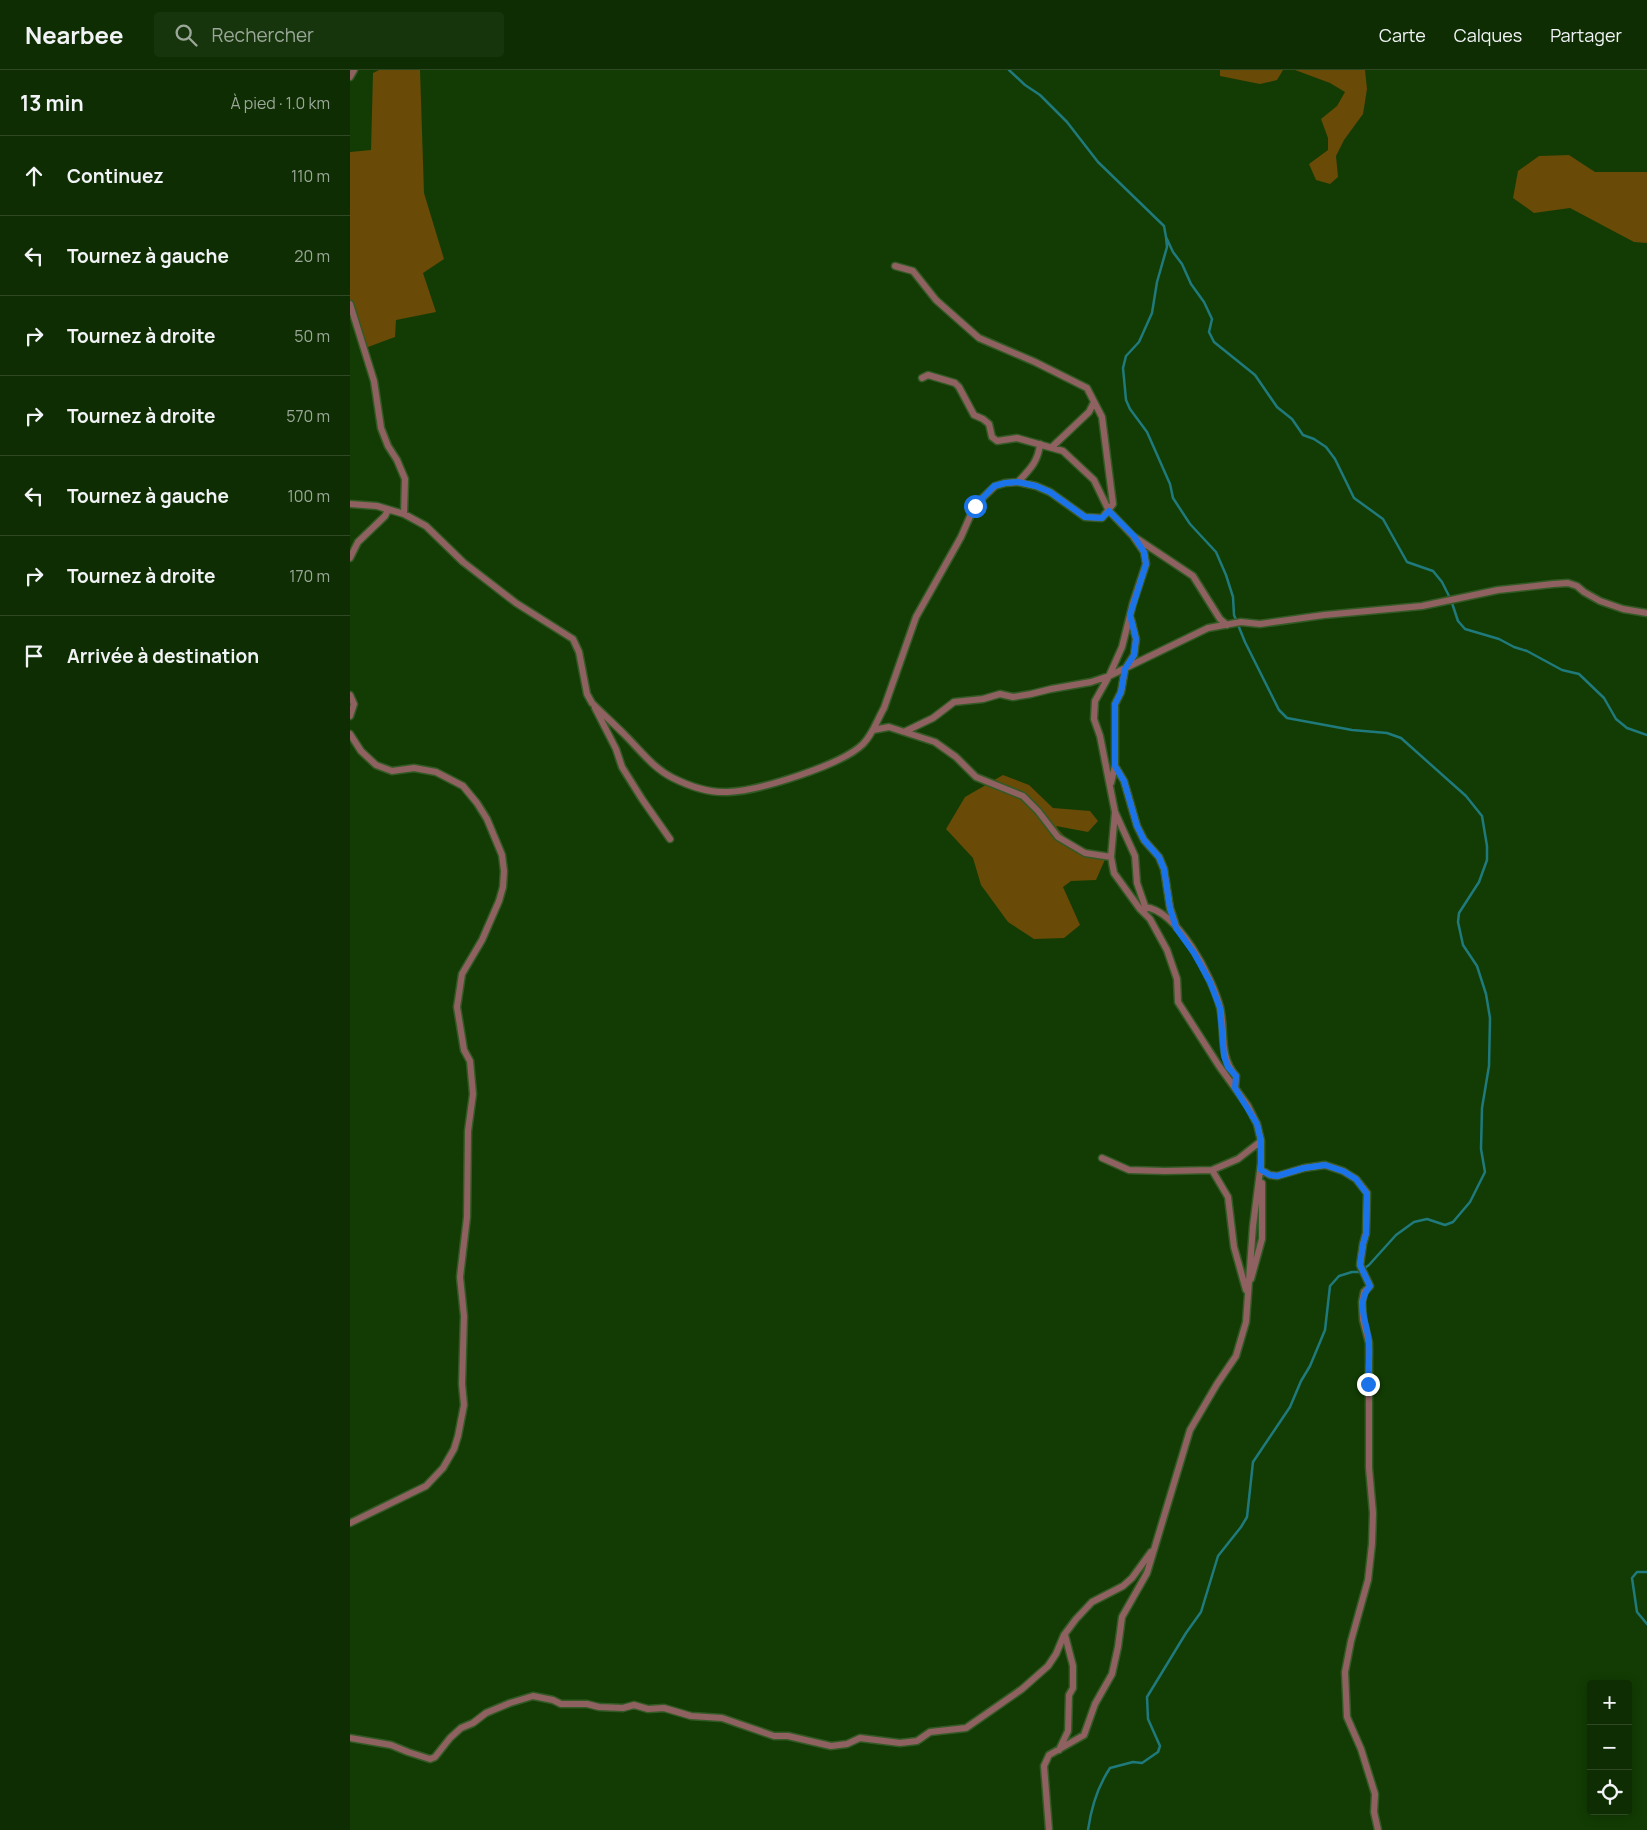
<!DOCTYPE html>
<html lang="fr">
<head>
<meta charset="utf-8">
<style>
	body { margin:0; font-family:Manrope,sans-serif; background:#17350c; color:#f1f3f6 }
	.controls { position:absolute; right:15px; bottom:15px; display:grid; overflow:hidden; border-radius:5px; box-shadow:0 2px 12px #0003 }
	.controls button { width:45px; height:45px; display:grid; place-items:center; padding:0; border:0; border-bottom:1px solid #2e4924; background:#0e2d02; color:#f1f3f6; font:25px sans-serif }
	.stop { position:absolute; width:15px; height:15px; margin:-11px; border:4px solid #1a73e8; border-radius:50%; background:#fff }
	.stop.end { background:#1a73e8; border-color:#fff; box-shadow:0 1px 5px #0008 }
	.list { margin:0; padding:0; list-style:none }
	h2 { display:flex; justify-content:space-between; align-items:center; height:65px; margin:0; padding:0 20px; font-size:21px }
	h2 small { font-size:16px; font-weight:400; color:#9ba899 }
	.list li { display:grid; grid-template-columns:32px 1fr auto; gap:15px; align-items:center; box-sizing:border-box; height:80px; padding:0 20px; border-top:1px solid #2e4924 }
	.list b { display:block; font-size:19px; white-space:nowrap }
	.list em { font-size:16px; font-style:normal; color:#9ba899 }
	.icon { flex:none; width:28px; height:28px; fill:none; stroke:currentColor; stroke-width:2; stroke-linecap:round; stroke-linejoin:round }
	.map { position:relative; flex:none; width:1297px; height:1760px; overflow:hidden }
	header { display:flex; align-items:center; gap:30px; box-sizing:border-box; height:70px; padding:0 25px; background:#0e2d02; border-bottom:1px solid #2e4924 }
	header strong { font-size:24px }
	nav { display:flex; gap:28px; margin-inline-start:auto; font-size:18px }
	.search { width:350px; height:45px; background:#17350c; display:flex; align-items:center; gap:12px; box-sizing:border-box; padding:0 18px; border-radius:5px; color:#9ba899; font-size:19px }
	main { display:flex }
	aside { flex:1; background:#0e2d02 }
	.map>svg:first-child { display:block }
</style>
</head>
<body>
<header>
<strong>Nearbee</strong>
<div class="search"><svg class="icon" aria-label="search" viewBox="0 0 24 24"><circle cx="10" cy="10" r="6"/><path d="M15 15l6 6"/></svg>Rechercher</div>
<nav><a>Carte</a><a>Calques</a><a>Partager</a></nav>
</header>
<main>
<aside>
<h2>13 min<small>À pied · 1.0 km</small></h2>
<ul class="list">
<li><svg class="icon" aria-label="ahead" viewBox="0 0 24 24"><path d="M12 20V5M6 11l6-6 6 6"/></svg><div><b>Continuez</b></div><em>110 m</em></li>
<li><svg class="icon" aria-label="left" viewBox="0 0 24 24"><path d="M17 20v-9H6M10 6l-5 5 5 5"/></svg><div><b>Tournez à gauche</b></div><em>20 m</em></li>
<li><svg class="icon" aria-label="right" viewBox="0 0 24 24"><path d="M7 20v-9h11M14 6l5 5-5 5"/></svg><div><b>Tournez à droite</b></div><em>50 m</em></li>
<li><svg class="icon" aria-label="right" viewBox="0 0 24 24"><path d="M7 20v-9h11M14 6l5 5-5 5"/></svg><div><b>Tournez à droite</b></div><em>570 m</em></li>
<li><svg class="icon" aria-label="left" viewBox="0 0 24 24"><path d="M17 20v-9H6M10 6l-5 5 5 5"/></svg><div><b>Tournez à gauche</b></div><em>100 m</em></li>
<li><svg class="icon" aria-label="right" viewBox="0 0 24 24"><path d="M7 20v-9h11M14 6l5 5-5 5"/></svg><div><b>Tournez à droite</b></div><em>170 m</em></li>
<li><svg class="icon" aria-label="arrive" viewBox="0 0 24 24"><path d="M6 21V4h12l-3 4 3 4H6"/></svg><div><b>Arrivée à destination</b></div></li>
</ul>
</aside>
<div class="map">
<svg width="1297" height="1760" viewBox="0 0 1297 1760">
	<rect width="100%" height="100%" fill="#123c03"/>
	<path fill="#694a07" d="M 29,0 L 70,0 L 74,123 L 94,189 L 73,203 L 86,242 L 46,250 L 45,267 L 18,277 L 0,249 L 0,82 L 21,80 L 23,3 Z
		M 870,0 L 933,0 L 927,10 L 910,14 L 870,6 Z
		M 945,0 L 1015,0 L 1017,19 L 1013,44 L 994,70 L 986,86 L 988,107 L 980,114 L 966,110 L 959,94 L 978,80 L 978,68 L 971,49 L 987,36 L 995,22 L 980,13 Z
		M 1219,85 L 1245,102 L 1297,102 L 1297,173 L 1284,172 L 1220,138 L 1184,143 L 1163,128 L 1168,101 L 1189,86 Z
		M 653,705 L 679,715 L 703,738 L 740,741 L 748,751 L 738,762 L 706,756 C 719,775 736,779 757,785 L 746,810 L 721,811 L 713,817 L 730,855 L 714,868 L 684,869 L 658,852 L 631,815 L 623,788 L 596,759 L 615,727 Z"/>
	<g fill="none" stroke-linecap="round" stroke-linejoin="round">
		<path stroke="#207a7d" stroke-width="2.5" d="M 659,0 L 675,15 L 690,25 L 717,52 L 748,92 L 814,156 L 816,167 L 823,182 L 832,194 L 841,214 L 854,232 L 862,249 L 859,262 L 864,272 L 905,305 L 927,337 L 942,349 L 953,365 L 964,369 L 976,377 L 985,389 L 1004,428 L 1033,449 L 1057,492 L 1083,501 L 1092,512 L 1100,528
			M 1102,533 L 1108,551 L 1115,559 L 1149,569 L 1164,577 L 1177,581 L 1212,600 L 1229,604 L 1254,628 L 1266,649 L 1277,658 L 1297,665
			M 1297,1502 L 1287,1502 L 1282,1508 L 1287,1542 L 1297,1554
			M 738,1760 C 741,1739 748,1716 760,1698 L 783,1692 L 792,1693 L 808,1682 L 810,1676 L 798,1649 L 797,1627 L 836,1563 L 851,1542 L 868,1486 L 891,1457 L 897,1447 L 903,1392 L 940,1337 L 951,1311 L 960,1296 L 975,1260 L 980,1216 L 989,1206 L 1002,1202 L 1009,1202 L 1019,1195 L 1046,1165 L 1064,1152 L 1077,1149 L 1095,1155 L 1103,1152 L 1120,1132 L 1135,1102 L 1131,1079 L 1132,1038 L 1139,996 L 1140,948 L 1136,924 L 1127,896 L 1113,875 L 1108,852 L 1109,843 L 1129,812 L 1137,790 L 1137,776 L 1132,746 L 1116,726 L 1051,668 L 1037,663 L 1002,660 L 937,648 L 929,640 L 895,572 L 884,545 L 883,527 L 876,505 L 866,482 L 840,454 L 823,428 L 820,414 L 797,362 L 780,339 L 776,330 L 773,298 L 776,286 L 789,272 L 802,243 L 807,212 L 817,177 L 816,167"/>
		<defs>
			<path id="minor" d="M 0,7 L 4,0
				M 0,234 L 24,311 L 31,358 L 38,376 L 47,390 L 55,409 L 54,444
				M 572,308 L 578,305 L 605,313 L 609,317 L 624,345 L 633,349 L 639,354 L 642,367 L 647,371 L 667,368 L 713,381 L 744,410 L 759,441 L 783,466 L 843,506 L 870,549 L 877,555
				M 702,377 L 739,342 L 744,332
				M 668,412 C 680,399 688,392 690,374
				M 0,434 L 27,436 L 54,444 L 76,456 L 113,492 L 166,533 L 223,569 L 229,582 L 237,624 L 242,633 C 253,644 264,654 275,665 C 290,680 303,698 323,708 C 339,716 360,723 378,722 C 408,721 492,695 513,674 C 523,664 527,650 534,638 L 566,547 L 611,467 L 625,435 L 645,416 L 655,413 L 668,412 L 686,416 L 700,422 L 735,447 L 752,448 L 763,434 L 752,347 L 737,318 L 685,292 L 629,268 L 586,230 L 563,201 L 545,196
				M 0,488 L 8,472 L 35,446 L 38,440
				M 0,625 L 4,634 L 0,646
				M 245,638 L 266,679 L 272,697 L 292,729 L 320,769
				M 523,660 L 539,657 L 585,672 L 606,687 L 626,707 L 673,726 L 688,741 L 708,767 L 735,783 L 761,787
				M 556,661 L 583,648 L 604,632 L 633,629 L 650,624 L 663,627 L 681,624 L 701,619 L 741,612 L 759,606 L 858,558 L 891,552 L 910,554 L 974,545 L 1072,536 L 1148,520 L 1203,514 L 1218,513 L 1227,516 L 1234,522 L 1250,531 L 1273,539 L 1297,543
				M 0,664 L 11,681 L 26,695 L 42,701 L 64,698 L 86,702 L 113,716 L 127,733 L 137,749 L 152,785 L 154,801 L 153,817 L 149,831 L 132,870 L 112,904 L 107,937 L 114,980 L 120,991 L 123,1024 L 118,1061 L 117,1147 L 110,1207 L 114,1246 L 112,1314 L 114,1335 L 108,1366 L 104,1379 L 93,1398 L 76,1416 L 0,1453
				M 765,696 L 774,711 L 787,756 L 794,770 L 809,787 L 814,799 L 820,838 L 826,856
				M 761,713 L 765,696 L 765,634 L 771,622 L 775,599 L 784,585 L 786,569 L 781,549
				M 765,742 L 785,786 L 787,813 L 796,839
				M 795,837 C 828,841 862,907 870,937 C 876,963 868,985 886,1006 L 885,1018
				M 752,1088 L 779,1100 L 815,1101 L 862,1100 L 888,1089 L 911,1071
				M 862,1100 L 878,1127 L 884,1177 L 896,1220
				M 911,1100 L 920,1105 L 927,1106 L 954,1098 L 975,1095 L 993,1101 L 1006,1109 L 1017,1123 L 1016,1163 L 1013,1174 L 1010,1195 L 1020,1216 L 1014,1222 L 1012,1232 L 1013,1250 L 1019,1273 L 1019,1398 L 1023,1443 L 1022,1474 L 1018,1510 L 1001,1571 L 995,1602 L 997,1647 L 1011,1679 L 1025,1724 L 1024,1742 L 1028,1760
				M 901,1209 L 912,1169 L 912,1113
				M 0,1668 L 41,1675 L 58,1682 L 80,1689 L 85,1687 L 100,1668 L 111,1658 L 123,1653 L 136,1643 L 160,1633 L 183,1626 L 203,1630 L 211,1634 L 237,1634 L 249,1637 L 273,1638 L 284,1635 L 298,1639 L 314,1638 L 341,1646 L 372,1648 L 424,1666 L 438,1666 L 481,1676 L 497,1674 L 510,1668 L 550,1673 L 567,1671 L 580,1662 L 616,1658 L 672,1619 L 698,1596 L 706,1584 L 714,1565 L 726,1549 L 742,1532 L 773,1516 L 782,1508 L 801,1482
				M 709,1680 L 718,1661 L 719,1625 L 723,1618 L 723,1596 L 715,1565
				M 699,1760 L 694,1696 L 699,1685 L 734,1665 L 745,1634 L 762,1604 L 768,1577 L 772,1547 L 797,1503 L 840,1360 L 867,1314 L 886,1286 L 896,1252 L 903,1156 L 911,1093 L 911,1071 L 907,1054 L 898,1036 L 869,996 L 828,932 L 827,909 L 817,880 L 800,849 L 790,839 L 764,803 L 761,787 L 765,742 L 750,666 L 744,649 L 745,631 L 759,606 L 772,577 L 783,533 L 796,494 L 794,482 L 783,466"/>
		</defs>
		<use href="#minor" stroke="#335a25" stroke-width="9"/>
		<use href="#minor" stroke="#8f6161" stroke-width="6"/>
	</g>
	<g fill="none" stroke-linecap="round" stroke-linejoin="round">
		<path stroke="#1a73e8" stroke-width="6" d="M 625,436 L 644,416 L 655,413 L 668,412 L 686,416 L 700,422 L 735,447 L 752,448 L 759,441 L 784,466 L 794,482 L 796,494 L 780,545 L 786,569 L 784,585 L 775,599 L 771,622 L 765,634 L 765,696 L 774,711 L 787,756 L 794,770 L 809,787 L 814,799 L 820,838 L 826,858 L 844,883 L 860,912 L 870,938 L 874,986 L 878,997 L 886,1006 L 885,1018 L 907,1054 L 911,1071 L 911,1100 L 920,1105 L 927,1106 L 954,1098 L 975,1095 L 993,1101 L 1006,1109 L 1017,1124 L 1016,1164 L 1013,1174 L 1010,1195 L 1020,1216 C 1004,1235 1019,1254 1019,1275 C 1020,1288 1018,1301 1018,1314"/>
	</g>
</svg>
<div class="controls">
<button>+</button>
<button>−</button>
<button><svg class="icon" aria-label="locate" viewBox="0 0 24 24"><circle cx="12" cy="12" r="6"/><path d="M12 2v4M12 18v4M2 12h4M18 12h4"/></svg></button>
</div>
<div class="stop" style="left:625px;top:436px"></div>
<div class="stop end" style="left:1018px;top:1314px"></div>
</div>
</main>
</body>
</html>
